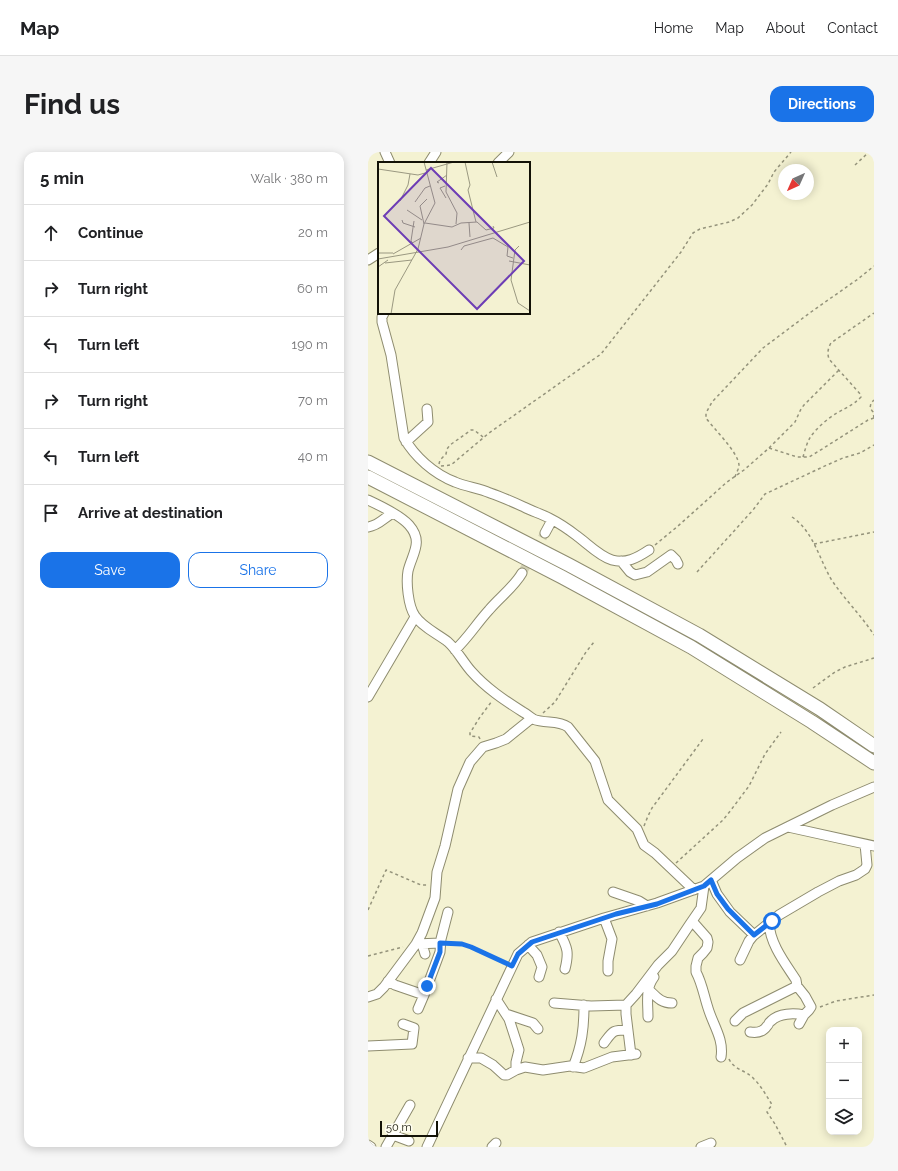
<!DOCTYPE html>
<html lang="en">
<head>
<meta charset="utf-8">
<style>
	body { margin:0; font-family:Raleway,sans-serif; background:#f6f6f6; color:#202124 }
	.controls { position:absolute; right:12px; bottom:12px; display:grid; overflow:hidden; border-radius:8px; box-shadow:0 2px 10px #0003 }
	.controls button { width:36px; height:36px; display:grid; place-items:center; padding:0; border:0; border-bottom:1px solid #e0e0e0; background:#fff; color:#202124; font:20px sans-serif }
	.compass { position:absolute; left:410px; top:12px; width:36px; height:36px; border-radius:50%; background:#fff; box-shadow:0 2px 10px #0003; rotate:225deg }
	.scale { position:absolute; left:12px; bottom:10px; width:58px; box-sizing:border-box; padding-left:4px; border:2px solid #131207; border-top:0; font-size:11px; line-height:14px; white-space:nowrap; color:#131207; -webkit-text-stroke:3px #fffef1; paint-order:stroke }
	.stop { position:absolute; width:12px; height:12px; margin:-9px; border:3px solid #1a73e8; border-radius:50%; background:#fff }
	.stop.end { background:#1a73e8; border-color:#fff; box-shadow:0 1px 4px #0008 }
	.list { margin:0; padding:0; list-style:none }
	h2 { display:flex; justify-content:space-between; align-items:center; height:52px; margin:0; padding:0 16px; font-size:17px }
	h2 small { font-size:13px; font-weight:400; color:#757577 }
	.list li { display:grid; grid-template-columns:26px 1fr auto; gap:12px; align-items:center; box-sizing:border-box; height:56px; padding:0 16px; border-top:1px solid #e0e0e0 }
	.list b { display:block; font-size:15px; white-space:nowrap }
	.list em { font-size:13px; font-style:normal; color:#757577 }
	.actions { display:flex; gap:8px; padding:12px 16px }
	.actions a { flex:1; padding:9px 0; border:1px solid #1a73e8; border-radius:12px; text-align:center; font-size:14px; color:#1a73e8 }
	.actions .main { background:#1a73e8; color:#fff }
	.icon { flex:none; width:22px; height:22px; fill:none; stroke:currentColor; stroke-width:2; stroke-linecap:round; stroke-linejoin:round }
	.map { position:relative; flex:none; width:506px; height:995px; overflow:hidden; border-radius:12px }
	header { display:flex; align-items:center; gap:24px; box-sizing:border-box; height:56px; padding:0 20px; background:#fff; border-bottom:1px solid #e0e0e0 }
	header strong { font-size:19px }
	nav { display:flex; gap:22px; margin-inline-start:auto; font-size:14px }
	.intro { display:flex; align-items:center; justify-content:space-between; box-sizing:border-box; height:96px; padding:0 24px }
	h1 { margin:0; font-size:28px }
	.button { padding:10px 18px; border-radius:12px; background:#1a73e8; color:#fff; font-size:14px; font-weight:700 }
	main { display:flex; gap:24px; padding:0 24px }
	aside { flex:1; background:#fff; border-radius:12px; box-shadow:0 2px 10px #0003 }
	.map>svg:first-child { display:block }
</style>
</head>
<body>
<header>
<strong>Map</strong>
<nav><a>Home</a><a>Map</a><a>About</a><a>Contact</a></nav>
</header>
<div class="intro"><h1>Find us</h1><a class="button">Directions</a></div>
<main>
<aside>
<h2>5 min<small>Walk · 380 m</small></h2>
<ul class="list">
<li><svg class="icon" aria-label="ahead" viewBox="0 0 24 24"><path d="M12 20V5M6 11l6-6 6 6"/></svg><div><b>Continue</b></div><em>20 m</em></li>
<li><svg class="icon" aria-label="right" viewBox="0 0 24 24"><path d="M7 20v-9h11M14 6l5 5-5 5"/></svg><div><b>Turn right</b></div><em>60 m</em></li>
<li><svg class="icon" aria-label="left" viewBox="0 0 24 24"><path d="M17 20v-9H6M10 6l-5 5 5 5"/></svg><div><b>Turn left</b></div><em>190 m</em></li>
<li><svg class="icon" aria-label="right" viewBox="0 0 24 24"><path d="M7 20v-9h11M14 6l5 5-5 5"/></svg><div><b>Turn right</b></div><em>70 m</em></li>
<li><svg class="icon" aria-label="left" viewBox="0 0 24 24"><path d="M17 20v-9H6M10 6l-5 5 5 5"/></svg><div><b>Turn left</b></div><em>40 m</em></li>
<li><svg class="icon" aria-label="arrive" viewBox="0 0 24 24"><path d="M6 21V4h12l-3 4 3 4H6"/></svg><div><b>Arrive at destination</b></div></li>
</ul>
<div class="actions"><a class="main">Save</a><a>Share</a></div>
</aside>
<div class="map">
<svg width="506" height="995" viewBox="0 0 506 995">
	<rect width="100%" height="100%" fill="#f4f2d2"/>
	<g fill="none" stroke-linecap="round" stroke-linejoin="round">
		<path stroke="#d2d0b4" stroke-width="9" stroke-dasharray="9 4.5" stroke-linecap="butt" d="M 154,421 L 177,381"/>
		<defs>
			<path id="minor" d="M 17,0 L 22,11
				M 61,11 L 68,0
				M 130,11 L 141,0
				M 0,108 L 11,101
				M 16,161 L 14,165 L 14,170 L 23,203 L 36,286 C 47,305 66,322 87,330 C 99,335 111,336 122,341 C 134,345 145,350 156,355 C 164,359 173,362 181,366 C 191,371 200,377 209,384 C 220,392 231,404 244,408 C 258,412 269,406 281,398
				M 38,290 L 60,270 L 59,257
				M 0,348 C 13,354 32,363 41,373 C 56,390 44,402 40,419 C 38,430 40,454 47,464 C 54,475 70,482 80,490 C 89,498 95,510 103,519 C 118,536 136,548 155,560 C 159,562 162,565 165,567 C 177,572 190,568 200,575 L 227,609 L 240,648 L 269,677 L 276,693 L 287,701 L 326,738
				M 0,375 C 12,373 15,366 25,361
				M 177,381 L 184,368
				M 253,409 L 262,420 L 267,423 L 279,420 L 303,403 L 308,408 L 310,412
				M 87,498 C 100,486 109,471 121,458 C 132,445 146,435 154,421
				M 0,545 L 47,465
				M 420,675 L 506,694
				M 343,728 L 349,742 L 362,760 L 386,783
				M 245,740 L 271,749 L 279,754
				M 236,766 L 244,787 L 240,809 L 240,819
				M 324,769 L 339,786 L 340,790 L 339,796 L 335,801 L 330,806 L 328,814 L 328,820 C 334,831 336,844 340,856 C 345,873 356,887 353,905
				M 401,771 C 402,792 417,811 428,828 L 429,834 L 437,844 L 443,855 L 441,858 L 436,863 L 431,872
				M 191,780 C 200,796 201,801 197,817
				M 48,792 L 72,791
				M 54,792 L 57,802
				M 160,793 L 169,803 L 174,815 L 171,825
				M 372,808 L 381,789 L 385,784 L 411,763 L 450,740 L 471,729 L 488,723 L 497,717 L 499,713 L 497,692
				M 20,829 L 27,833 L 56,843 L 72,800 L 73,787 L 80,760
				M 280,837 C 288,844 292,851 304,851
				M 0,845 L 9,842 L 16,835 L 48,792 L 54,781 L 67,746 L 69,720 L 77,694 L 90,637 L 102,610 L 115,595 L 128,591 L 138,587 L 164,566
				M 128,847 L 141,867 L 151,898 L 148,910 L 148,918
				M 186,851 L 223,854 L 258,853 L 268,842 L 290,813 L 304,799 L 322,772 L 333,756 L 336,734
				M 258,853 L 258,862 L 263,903
				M 50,857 L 56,843
				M 138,862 L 165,871 L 170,877
				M 280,865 C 280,850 277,837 286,825
				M 367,869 L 375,861 L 429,834
				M 382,880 C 388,881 395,880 399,874 C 402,871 399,872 403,869 C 411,861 426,861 436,863
				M 236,891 C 245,879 244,878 260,878
				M 0,894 L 44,892 L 46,876 L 35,872
				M 100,906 L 113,906 L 125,913 L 136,923 L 139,923 L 148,918 L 157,915 L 175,918 L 202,914 L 216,916 L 244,905 L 268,902
				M 205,915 C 214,893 216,876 216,853
				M 25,983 L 41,989
				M 0,993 L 3,995
				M 18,995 L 42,953
				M 59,995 L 150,802 L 164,790 L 236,766 L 289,751 L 336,734 L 369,706 L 397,686 L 464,653 L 506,635
				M 124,995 L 128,991
				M 333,995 L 343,991"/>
			<path id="highway" d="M 0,310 L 201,413 L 331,483 L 452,557 L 506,594
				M 0,325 L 194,425 L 323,495 L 444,570 L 506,611"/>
		</defs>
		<use href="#minor" stroke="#8e8c6f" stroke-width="11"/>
		<use href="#highway" stroke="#8e8c6f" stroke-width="15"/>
		<path stroke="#94937b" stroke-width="1.5" stroke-dasharray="3 3" stroke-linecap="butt" d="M 487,13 L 501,0
			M 506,266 L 505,260 L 502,256 L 503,251 L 506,248
			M 401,296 L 427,270 L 433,257 L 436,253 L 471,218
			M 435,305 C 437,298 439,290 443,284 C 449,276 460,266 469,261 C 479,255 484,254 493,245 L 493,243 L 461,207 C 459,201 460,196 463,191 L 506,161
			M 71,312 L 72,308 L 78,302 L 79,297 L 82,293 L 103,278 L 106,278 L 115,285
			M 73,314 L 83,313 L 121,281 L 233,202 L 313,100 L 325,81 L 332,77 L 361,70 L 370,66 L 384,53 L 400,32 L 406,20 L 423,0
			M 367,325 C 368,321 371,317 371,313 C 370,300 346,277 338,266 L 338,261 L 344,250 L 395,196 L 443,160 L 490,127 L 506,114
			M 424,365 C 445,379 451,406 463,427 C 476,447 493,463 506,483
			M 446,392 L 506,380
			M 287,393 L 310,374 L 359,330 L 376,318 L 401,296 L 429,305 L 441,305 L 451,299 L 500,268 L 506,266
			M 329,420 L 385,358 L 397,342 L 459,313 L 475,306 L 492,301 L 506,293
			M 445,536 L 467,520 L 477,515 L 506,506
			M 175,561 L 187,550 L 218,500 L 226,490
			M 112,587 L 111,585 L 102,584 L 102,581 L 112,565 L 124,549
			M 276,674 L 280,664 L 284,656 L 335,587
			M 308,711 L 355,668 L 363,658 L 381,634 L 397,602 L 413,580
			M 0,758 L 18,718 L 53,733 L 60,733
			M 81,791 L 94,792 L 103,795 L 137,810
			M 0,804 L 35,795
			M 452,855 L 468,849 L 506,843
			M 361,907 C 366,918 378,918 386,927 C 393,934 398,943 403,951 L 404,953 L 400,958 L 399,960 L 407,972 L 419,995"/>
		<use href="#minor" stroke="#fff" stroke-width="9"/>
		<use href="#highway" stroke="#fff" stroke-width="13"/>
	</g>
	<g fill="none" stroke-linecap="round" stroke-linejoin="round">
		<path stroke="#1a73e8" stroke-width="5" d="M 59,834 L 72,800 L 72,791 L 94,792 L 103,795 L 144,814 L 150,802 L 164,790 L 248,762 L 289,752 L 336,734 L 343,728 L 349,742 L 360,757 L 386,783 L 404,769"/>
	</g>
	<g transform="translate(10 10)">
		<rect width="152" height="152" fill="#f4f2d2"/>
		<path fill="none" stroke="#9a9881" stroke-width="1" d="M 69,0 L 68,30 L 79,51 L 78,62M 87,0 L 92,23 L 90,28 L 98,60M 114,0 L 119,15M 0,7 L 40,13 L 47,11M 48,8 L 76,0M 61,21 L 59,20 L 69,13M 67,24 L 62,26 L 68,36M 22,39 L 30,23 L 32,12M 37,40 L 47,26 L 52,24M 29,48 L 44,58M 24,58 L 25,61 L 37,65M 47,61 L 74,65 L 83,61 L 99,60 L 108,68 L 116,66 L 115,64M 91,61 L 92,75M 46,62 L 42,44 L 49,37M 35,81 L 33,79 L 36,59M 141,84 L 137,88 L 133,118 L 140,141 L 152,149M 83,88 L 86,84 L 115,76 L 130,85 L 129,94 L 135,96M 0,91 L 15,91M 15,92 L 43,76M 0,97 L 70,85 L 152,60M 131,99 L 152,103M 7,101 L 34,98M 0,105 L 10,98M 13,152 L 17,128 L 40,87 L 46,62 L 57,41 L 46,0"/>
		<path fill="#6d3db5" fill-opacity="0.15" stroke="#6d3db5" stroke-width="2" d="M 53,6 L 146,99 L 99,147 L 6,54 Z"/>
		<rect width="152" height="152" fill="none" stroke="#131207" stroke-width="2"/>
	</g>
</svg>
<div class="controls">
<button>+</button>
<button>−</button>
<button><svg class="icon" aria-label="layers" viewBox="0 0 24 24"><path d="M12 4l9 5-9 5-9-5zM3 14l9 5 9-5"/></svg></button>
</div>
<svg class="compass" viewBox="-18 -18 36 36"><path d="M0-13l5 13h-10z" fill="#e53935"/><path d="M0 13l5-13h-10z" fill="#757577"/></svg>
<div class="scale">50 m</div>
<div class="stop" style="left:404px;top:769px"></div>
<div class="stop end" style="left:59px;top:834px"></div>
</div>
</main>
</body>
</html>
